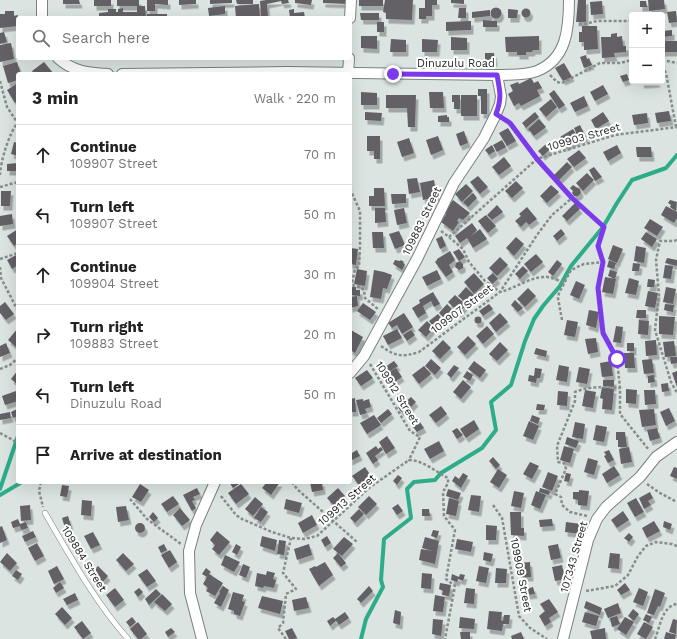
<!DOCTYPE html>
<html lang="en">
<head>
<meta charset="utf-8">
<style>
	body { margin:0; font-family:"Work Sans",sans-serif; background:#f6f6f6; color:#222 }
	.controls { position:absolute; right:12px; top:12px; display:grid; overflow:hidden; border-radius:4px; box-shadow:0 4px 16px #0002 }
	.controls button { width:36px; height:36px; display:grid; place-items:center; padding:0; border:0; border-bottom:1px solid #e0e0e0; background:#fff; color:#222; font:20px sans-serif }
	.stop { position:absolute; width:12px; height:12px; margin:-9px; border:3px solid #7c3aed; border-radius:50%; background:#fff }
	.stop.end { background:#7c3aed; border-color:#fff; box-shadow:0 1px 4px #0008 }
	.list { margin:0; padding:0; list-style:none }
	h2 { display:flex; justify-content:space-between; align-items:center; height:52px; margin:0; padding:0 16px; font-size:17px }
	h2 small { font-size:13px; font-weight:400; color:#767676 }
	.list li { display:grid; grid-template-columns:26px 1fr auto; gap:12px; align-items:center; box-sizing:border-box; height:60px; padding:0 16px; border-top:1px solid #e0e0e0 }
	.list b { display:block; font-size:15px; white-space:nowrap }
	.list p { margin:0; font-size:13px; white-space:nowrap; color:#767676 }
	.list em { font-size:13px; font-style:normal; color:#767676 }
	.icon { flex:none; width:22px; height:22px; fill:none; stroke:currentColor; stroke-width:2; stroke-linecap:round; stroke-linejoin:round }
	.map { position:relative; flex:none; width:677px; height:639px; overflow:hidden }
	.search { position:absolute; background:#fff; box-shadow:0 4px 16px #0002; left:16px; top:16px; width:336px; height:44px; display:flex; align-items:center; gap:10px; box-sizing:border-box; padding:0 14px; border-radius:4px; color:#767676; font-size:15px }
	.panel { position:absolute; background:#fff; box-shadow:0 4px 16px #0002; left:16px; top:72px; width:336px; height:412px; border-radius:4px }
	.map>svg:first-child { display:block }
</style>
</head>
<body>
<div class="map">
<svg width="677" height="639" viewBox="0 0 677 639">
	<defs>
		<filter id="shadow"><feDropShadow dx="2.5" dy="4.5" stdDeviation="0" flood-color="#0004"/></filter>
	</defs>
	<rect width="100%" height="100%" fill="#dbe4e0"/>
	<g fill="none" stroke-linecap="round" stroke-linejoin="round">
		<path stroke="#2cac89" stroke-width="4" d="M 0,489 L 18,436
			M 0,495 L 22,482
			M 361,639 L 366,619 L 383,587 L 381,580 L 384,539 L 411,518 L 407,489 L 414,482 L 435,480 L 441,473 L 482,448 L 496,430 L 491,402 L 511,385 L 525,341 L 534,319 L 543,306 L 560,286 L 571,266 L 603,227 L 617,203 L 632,180 L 666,168 L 677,155"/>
	</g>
	<path fill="#636066" filter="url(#shadow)" d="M 63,0 L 79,0 L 80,4 L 63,4 Z
		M 94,0 L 111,0 L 111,6 L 94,6 Z
		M 117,0 L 139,0 L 139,6 L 145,6 L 146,18 L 99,18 L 99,13 L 108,12 L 108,9 L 116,9 L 116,12 L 118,12 L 118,9 L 123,8 L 123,12 L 137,12 L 137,6 L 117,6 Z
		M 147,0 L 168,0 L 168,5 L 155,4 L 155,11 L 147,11 Z
		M 179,0 L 196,0 L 196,4 L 179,5 Z
		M 210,0 L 232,0 L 232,3 L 210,4 Z
		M 236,0 L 253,0 L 253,4 L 237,4 Z
		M 266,0 L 288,0 L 289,3 L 282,4 L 281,1 L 267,4 L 268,16 L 261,16 L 260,1 Z
		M 295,0 L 312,0 L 311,5 L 295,3 Z
		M 323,0 L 347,0 L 347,4 L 323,3 Z
		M 359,0 L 383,0 L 383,6 L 359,6 Z
		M 385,0 L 413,0 L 412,20 L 386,19 L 386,13 L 383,12 Z
		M 425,0 L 437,0 L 437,5 L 432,5 L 432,16 L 426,16 L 426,19 L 419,19 L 419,8 L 425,8 Z
		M 451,0 L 464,0 L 464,4 L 451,3 Z
		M 578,0 L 586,0 L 586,22 L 576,22 Z
		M 648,0 L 664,0 L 665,9 L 649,11 Z
		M 602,1 L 603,14 L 591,15 L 590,2 Z
		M 640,1 L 646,1 L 647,7 L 640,7 Z
		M 259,4 L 260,17 L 236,18 L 235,6 Z
		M 225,6 L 225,14 L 209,16 L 208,8 Z
		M490.5 13a5.5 5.5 0 1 1 11 0a5.5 5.5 0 1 1-11 0Z
		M 459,8 L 466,8 L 466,18 L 458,18 Z
		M521.5 13a4.5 4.5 0 1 1 9 0a4.5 4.5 0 1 1-9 0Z
		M 294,9 L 294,13 L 304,12 L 305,18 L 290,18 L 289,10 Z
		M 508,9 L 518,10 L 517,18 L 508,18 Z
		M 490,10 L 490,16 L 472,18 L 472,12 Z
		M 5,11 L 14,11 L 14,16 L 18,15 L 18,26 L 0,28 L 0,14 L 5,14 Z
		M 676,11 L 677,22 L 669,23 L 667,12 Z
		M 360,13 L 379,13 L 379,20 L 361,20 Z
		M 147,14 L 167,14 L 167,18 L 147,18 Z
		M 483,20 L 497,21 L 497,27 L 483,27 Z
		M 471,21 L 471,30 L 446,31 L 446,22 Z
		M 377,22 L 384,22 L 384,32 L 377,32 Z
		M 582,26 L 597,26 L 598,49 L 584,50 L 584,42 L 579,42 L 579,32 L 582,32 Z
		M 672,30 L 672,36 L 662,37 L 662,31 Z
		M 4,32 L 7,42 L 0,44 L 0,33 Z
		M 617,33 L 617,37 L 622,36 L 623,46 L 626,46 L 626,52 L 614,53 L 615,57 L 602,58 L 601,37 L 611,37 L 611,34 Z
		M 361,36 L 377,36 L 377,49 L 361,48 Z
		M 539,36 L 539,50 L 533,50 L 532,52 L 526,52 L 526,55 L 517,55 L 517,52 L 506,52 L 505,37 Z
		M 451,37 L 467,38 L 467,50 L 451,50 Z
		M 391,39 L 406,40 L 406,52 L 390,52 Z
		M 422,39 L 438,40 L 437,52 L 422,52 Z
		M 662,41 L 677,41 L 677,52 L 662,52 Z
		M 11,43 L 14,59 L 0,62 L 0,45 Z
		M 485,53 L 494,53 L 495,62 L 485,63 Z
		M 586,55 L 587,59 L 589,58 L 592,65 L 584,68 L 580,57 Z
		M 17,62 L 21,74 L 18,74 L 18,80 L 8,83 L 3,66 Z
		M 44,62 L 54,74 L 34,74 L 32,71 Z
		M 564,63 L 572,77 L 563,81 L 555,68 Z
		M 627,74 L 629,80 L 623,82 L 620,76 Z
		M 531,78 L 534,83 L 538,81 L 542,88 L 537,90 L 540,96 L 521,106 L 519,103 L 514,106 L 508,94 L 513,91 L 510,85 L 518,82 L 519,84 Z
		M 641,81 L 657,81 L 658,83 L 642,84 Z
		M 18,83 L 18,101 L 15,103 L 7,90 Z
		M 603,85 L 608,94 L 595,101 L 590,92 Z
		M 478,89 L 487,89 L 487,114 L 481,114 L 481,96 L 478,96 Z
		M 554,90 L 565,105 L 559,109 L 549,94 Z
		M 361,92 L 377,93 L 377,105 L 361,105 Z
		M 429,92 L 443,92 L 444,108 L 430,108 Z
		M 386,95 L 416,95 L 415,127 L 408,127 L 407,108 L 386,108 Z
		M 452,95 L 460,95 L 460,109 L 454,109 L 454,102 L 452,102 Z
		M 461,95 L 477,95 L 477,116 L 461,116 Z
		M 584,96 L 588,106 L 575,112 L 570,103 Z
		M 551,99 L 557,107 L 546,117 L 539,109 Z
		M 669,111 L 671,121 L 657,123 L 655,113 Z
		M 365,112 L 382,113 L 381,121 L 365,120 Z
		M 535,112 L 539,117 L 526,128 L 522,123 Z
		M 603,112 L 609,121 L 596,129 L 591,120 Z
		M 647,113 L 648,123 L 634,125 L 632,115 Z
		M 447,115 L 447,117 L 449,117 L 449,122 L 438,122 L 438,116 Z
		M 539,119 L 546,127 L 534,136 L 528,129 Z
		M 580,125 L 586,137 L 579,140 L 574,128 Z
		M 508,128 L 516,141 L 507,146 L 499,133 Z
		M 573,129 L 579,139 L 565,147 L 560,137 Z
		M 464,131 L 468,143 L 460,146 L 456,134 Z
		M 367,136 L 380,136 L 380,159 L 374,159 L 374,151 L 367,151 Z
		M 438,136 L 443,150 L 431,155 L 426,140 Z
		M 409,138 L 414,153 L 402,157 L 397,142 Z
		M 502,140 L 506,147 L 497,152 L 493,145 Z
		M 14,142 L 18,143 L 18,156 L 11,154 Z
		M 546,144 L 550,149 L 543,156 L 538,151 Z
		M 492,145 L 495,151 L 489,155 L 485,150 Z
		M 617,145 L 621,153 L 608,161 L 603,152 Z
		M 636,147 L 651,147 L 652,157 L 637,157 Z
		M 579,150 L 586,158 L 574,167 L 567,159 Z
		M 504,157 L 511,166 L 499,175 L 492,167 Z
		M 567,162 L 572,167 L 559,180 L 554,175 Z
		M 18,163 L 18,171 L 7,171 L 7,164 Z
		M 594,167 L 602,177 L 595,181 L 589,170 Z
		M 587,173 L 594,180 L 583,191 L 576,183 Z
		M 478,176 L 488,187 L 480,194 L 470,182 Z
		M 417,178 L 420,192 L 409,194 L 407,179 Z
		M 434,180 L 437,197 L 423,200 L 420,183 Z
		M 516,181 L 523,188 L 512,198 L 505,191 Z
		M 466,184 L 473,191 L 462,202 L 455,194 Z
		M 551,185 L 559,192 L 547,203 L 540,196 Z
		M 573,185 L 576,187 L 580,189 L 581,193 L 578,196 L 574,196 L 572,193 L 573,191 L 570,188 Z
		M 374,188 L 384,188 L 385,206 L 369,206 L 369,196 L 374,196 Z
		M 1,191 L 11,191 L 10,206 L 1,206 Z
		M 473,193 L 477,198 L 468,207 L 463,202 Z
		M 391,194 L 406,194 L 406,203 L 392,204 Z
		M 453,200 L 470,213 L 463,220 L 459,218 L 457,221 L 459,222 L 453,231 L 441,222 L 446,214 L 444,212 Z
		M 670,200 L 677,202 L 676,211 L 670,207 L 671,205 L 668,203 Z
		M 575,203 L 580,209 L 567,221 L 562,216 Z
		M 497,205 L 503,212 L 492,220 L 487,215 Z
		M 666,206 L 677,212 L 677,218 L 674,223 L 661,215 Z
		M 527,207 L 537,219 L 529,225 L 526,222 L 521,227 L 515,221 L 521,216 L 519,214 Z
		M 375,208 L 385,208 L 386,222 L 375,223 Z
		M 404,208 L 407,223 L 397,225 L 394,210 Z
		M 12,214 L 13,224 L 0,226 L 0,216 Z
		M 486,215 L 496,226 L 488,233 L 478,221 Z
		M 650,219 L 663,227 L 657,236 L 644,228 Z
		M 472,223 L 477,230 L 471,236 L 480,229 L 487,239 L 473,248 L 467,238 L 460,243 L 455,236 Z
		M 18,229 L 18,243 L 14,246 L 7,236 Z
		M 561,229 L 565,234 L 557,241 L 553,236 Z
		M 399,231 L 405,245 L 395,249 L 389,234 Z
		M 372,232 L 383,232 L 384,248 L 373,248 Z
		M 646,232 L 657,239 L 652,247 L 641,239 Z
		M 442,236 L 446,246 L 440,249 L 436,239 Z
		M 516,237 L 524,244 L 514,256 L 506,248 Z
		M 613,245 L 623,249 L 617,263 L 608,259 Z
		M 636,246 L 646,248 L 644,263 L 634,261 Z
		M 350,248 L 358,249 L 356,265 L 350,264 Z
		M 459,249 L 465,257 L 459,261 L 453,252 Z
		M 450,251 L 455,260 L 449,265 L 453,272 L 446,277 L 435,262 L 437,260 L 437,259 Z
		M 18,254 L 18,265 L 12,269 L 7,260 Z
		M 536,254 L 543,262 L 531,272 L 524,264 Z
		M 500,257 L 508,265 L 497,276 L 489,268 Z
		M 667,258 L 677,260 L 677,266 L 665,263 Z
		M 395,260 L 400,261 L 401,260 L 404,262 L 403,263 L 405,264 L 402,270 L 393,264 Z
		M 557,260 L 562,264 L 553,276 L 548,272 Z
		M 609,260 L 616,263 L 614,269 L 607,267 Z
		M 460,261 L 463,264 L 463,268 L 459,270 L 455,267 L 456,263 Z
		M 633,263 L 640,264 L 639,271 L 632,271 Z
		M 665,265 L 673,266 L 671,279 L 663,278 Z
		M 523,266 L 528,271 L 520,279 L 515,274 Z
		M 357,269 L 367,271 L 365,286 L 354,284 Z
		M 374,270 L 384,272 L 392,275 L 387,289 L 383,288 L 381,299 L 370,297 Z
		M 437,270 L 441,279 L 427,286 L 422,277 Z
		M 610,270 L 617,272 L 615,279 L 608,276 Z
		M 474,273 L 484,284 L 474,294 L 464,282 Z
		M 493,273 L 498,279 L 492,284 L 487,278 Z
		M 605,277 L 616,279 L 613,294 L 602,292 Z
		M 629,278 L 639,281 L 636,295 L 625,293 Z
		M 648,279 L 655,280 L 654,287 L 647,287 Z
		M 576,281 L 585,285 L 579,299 L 570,295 Z
		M 350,287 L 356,287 L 356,290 L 360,290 L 360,296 L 350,295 Z
		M 466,287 L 474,295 L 466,303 L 458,296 Z
		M 666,287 L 676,289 L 673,304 L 663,302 Z
		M 528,288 L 536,296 L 525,307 L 517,299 Z
		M 648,291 L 658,293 L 655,308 L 645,306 Z
		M 433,292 L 440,304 L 434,307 L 431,301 L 423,306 L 426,313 L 418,318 L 412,308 L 420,303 L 419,300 Z
		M 455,295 L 466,305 L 459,313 L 448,302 Z
		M 357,296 L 358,306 L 350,308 L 350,297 Z
		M 515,300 L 523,308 L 518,312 L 511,305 Z
		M 5,302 L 14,314 L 6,320 L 0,313 L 0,306 Z
		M 363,303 L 376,312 L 370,320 L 357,311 Z
		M 447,304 L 452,309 L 444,318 L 439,313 Z
		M 489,304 L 493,309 L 483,316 L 479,311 Z
		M 665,304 L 674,305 L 673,312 L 664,310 Z
		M 589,310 L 599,312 L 596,328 L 586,325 Z
		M 637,310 L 646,310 L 646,318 L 636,318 Z
		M 404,313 L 413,327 L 402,334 L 397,325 L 392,328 L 388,323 Z
		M 500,313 L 508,322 L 496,332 L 489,323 Z
		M 438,314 L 442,319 L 433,326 L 429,321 Z
		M 659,316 L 675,317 L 673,335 L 659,334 Z
		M474.5 320a3.5 3.5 0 1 1 7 0a3.5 3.5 0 1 1-7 0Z
		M 567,320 L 578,322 L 575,337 L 564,335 Z
		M 639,320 L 649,321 L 648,335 L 638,334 Z
		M 427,321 L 434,328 L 426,337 L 418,330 Z
		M 487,326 L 494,334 L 483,344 L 476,336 Z
		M 616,326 L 623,327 L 621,343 L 613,342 Z
		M 18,328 L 18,344 L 16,347 L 8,340 Z
		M 397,329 L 402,338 L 388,345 L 383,336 Z
		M 351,330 L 363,337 L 355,353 L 350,350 Z
		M 411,330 L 415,335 L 407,341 L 403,335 Z
		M 468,336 L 476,344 L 465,355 L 457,347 Z
		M 596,338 L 598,352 L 588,354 L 585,339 Z
		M 443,340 L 451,348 L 440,359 L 432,351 Z
		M 656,340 L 657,355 L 646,356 L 645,341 Z
		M 674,341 L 676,356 L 665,357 L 663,342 Z
		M 500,342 L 508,350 L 497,361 L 489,354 Z
		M 6,343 L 10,353 L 0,357 L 0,346 Z
		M 627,343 L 634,343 L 634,351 L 627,351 Z
		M 536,348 L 547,351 L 546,357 L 534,354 Z
		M 624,353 L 634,353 L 635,368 L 625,368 Z
		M 670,357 L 677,357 L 677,363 L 671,364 Z
		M 431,359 L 441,368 L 435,375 L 425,366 Z
		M 652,359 L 654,373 L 644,374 L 642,360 Z
		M 394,361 L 398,366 L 386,374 L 396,368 L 402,377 L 390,385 L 379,371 Z
		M 474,361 L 486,370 L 480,378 L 468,369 Z
		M 611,361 L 613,376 L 602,377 L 600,363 Z
		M 454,365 L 459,368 L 451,378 L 447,374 Z
		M 559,365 L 569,367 L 567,382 L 556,380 Z
		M 424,366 L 431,374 L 419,384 L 412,375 Z
		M 579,367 L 590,369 L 587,384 L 576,382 Z
		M 535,368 L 542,369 L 540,378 L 537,378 L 536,383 L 528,381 L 529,375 L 534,376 Z
		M 18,370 L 18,385 L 11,379 Z
		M 367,370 L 373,378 L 361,386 L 355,378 Z
		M 467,371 L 473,375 L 470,381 L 463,377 Z
		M 677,371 L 677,387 L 672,373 Z
		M 654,375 L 655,382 L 648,383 L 648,376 Z
		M 463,380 L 471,387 L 461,399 L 453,392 Z
		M 603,380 L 614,380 L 614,387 L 603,386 Z
		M 668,383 L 669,391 L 662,392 L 661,384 Z
		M 602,387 L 614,389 L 612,410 L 602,409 L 603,399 L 600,398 Z
		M 626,389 L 637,390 L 636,404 L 626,403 Z
		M 585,390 L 596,392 L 593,408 L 582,406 Z
		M 644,390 L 655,390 L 656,404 L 645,405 Z
		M 16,391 L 18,401 L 5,405 L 2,396 Z
		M 558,391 L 568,392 L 567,406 L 557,405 Z
		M 411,397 L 416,402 L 410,408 L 405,402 Z
		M 355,398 L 356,412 L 350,412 L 350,399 Z
		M 363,399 L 363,401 L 369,399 L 371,407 L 365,409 L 367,413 L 360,415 L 356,400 Z
		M 404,402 L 408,407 L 401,412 L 398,407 Z
		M 537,404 L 545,405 L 544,410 L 536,410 Z
		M 441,406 L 447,414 L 436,423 L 429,415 Z
		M 669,408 L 675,421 L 666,426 L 660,412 Z
		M 17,409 L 18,416 L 13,418 L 11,412 Z
		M 388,409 L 392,414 L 381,423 L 377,418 Z
		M 654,409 L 656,425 L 642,427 L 639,410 Z
		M 10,412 L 11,418 L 0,420 L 0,414 Z
		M 374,415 L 381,425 L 367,434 L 360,423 Z
		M 532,415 L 540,418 L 538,424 L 530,421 Z
		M 474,420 L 479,429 L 466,438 L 460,429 Z
		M 529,421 L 539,426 L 533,440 L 523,436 Z
		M 420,422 L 424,428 L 417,432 L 413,427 Z
		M 575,422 L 585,424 L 583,439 L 572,437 Z
		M 596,425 L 607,427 L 604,442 L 593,440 Z
		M 457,428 L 463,435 L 457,439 L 452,431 Z
		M 657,428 L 660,438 L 650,441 L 647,430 Z
		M 616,432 L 625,432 L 627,447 L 618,447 L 618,440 L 616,440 Z
		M 387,436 L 395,448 L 386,454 L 379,442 Z
		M 567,437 L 579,441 L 576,448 L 565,444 Z
		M 439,441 L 444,451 L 430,459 L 424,449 Z
		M 376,446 L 378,449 L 381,447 L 383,450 L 375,456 L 378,460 L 373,464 L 366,453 Z
		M 564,446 L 574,449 L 570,463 L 560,460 Z
		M 629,447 L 632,462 L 621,464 L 619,449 Z
		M 357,450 L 360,456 L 350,461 L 350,454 Z
		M 609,450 L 614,460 L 608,463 L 604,456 L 606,455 L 604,452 Z
		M 493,457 L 500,465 L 496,469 L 489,461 Z
		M 588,458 L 598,461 L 594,475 L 584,472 Z
		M 530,462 L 539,466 L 532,479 L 523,474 Z
		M 614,466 L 620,475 L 607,483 L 602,474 Z
		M 365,467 L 371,476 L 359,485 L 352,476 Z
		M 674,467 L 677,468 L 677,479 L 670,476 Z
		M 498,469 L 507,475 L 499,488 L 490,482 Z
		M 548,472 L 558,476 L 552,491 L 542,487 Z
		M 463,473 L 468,476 L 461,488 L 452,481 L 455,476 L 459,479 Z
		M 566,473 L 571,474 L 569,482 L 564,481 Z
		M 398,475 L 402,478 L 397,485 L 393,481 Z
		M 229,482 L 242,482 L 233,488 Z
		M 267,482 L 280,482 L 271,495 L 262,488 Z
		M 310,482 L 322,482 L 323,490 L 312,492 Z
		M 140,484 L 149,490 L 141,502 L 132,497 Z
		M 241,484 L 249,494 L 236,504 L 228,493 Z
		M 62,485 L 69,486 L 67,497 L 60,496 Z
		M 197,488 L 200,494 L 193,497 L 195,500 L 192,501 L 196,508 L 192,511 L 183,495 Z
		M 338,488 L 345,496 L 334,506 L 327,498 Z
		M 540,488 L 550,491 L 549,495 L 539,492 Z
		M 448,489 L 461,493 L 458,500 L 446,496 Z
		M 579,490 L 589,491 L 587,506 L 578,505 L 578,500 L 573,499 L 573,492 L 579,492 Z
		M 514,491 L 524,493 L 521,508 L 511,506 Z
		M 536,491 L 546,495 L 540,509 L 531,505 Z
		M 650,492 L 653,498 L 648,501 L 651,505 L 644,509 L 639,498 Z
		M 471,495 L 481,496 L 479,512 L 468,510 Z
		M 173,496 L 179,504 L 167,512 L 161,504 Z
		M 369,496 L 377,504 L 366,515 L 358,507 Z
		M 255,497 L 263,504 L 253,516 L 245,509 Z
		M 449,498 L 459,501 L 456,516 L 446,514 Z
		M 636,498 L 644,512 L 635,517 L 627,503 Z
		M 286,499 L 302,503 L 299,513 L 284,509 Z
		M 82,500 L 92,501 L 91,516 L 81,515 Z
		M 398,504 L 403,511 L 397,515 L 392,508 Z
		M 30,505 L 31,520 L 21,521 L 20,506 Z
		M 126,506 L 129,520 L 118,522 L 116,507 Z
		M 261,507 L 268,512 L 261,522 L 254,518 Z
		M 180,508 L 190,520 L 182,526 L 173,515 Z
		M 359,509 L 364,514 L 355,523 L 350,518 Z
		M 422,509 L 429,509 L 430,516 L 422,516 Z
		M 623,511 L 629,520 L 617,528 L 611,520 Z
		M 153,512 L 158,518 L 154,522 L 149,517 Z
		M 510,512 L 521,512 L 521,528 L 524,528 L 524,536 L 511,535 Z
		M 312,515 L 317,525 L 303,533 L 298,523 Z
		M 68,516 L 71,526 L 65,528 L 62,518 Z
		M 18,519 L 20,524 L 26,522 L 28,528 L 21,530 L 20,526 L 13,528 L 11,522 Z
		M 552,519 L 553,526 L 540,527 L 539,520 Z
		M 654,521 L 660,531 L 647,538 L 642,528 Z
		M 664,521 L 672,524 L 670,530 L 663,527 Z
		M 566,522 L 581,524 L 580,534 L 565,532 Z
		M135 528a5 5 0 1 1 10 0a5 5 0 1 1-10 0Z
		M 486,525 L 497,526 L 496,540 L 486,540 Z
		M 2,526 L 7,540 L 0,543 L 0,527 Z
		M 433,530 L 439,531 L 437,538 L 431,536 Z
		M 33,531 L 36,537 L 25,542 L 22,536 Z
		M 217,531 L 230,542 L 219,555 L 212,549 L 215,545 L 210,540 Z
		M 93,532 L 100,545 L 91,549 L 84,536 Z
		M 629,533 L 633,537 L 629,542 L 624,538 Z
		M 262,536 L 277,540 L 275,551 L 260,546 Z
		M 327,536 L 331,543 L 325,547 L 321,540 Z
		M 344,537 L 353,544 L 342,556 L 333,549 Z
		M 425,537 L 439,541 L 435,564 L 419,560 L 421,549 L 433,551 L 422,548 Z
		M 457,539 L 473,542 L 471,552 L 455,549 Z
		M 279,540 L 286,541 L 284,555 L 277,554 Z
		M 37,543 L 44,556 L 35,561 L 28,548 Z
		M 164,544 L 167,550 L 161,553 L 158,547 Z
		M 236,544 L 241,547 L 237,555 L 232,552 Z
		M 309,544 L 312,555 L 297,560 L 294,549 Z
		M 558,544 L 561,558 L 551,560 L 548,546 Z
		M 170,550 L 177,562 L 169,568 L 161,555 Z
		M 484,552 L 493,554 L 491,562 L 483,560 Z
		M 7,553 L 17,563 L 10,571 L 0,562 Z
		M 123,553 L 134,564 L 126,571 L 116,560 Z
		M 338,553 L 346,563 L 341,567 L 333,558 Z
		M 610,553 L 620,554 L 619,569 L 608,568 Z
		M 225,555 L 240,562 L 234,572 L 221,565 Z
		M 325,562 L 333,575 L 319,586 L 309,569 L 315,566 L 316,567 Z
		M 530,562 L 531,577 L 520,577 L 520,563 Z
		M 243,564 L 250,567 L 246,578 L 239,575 Z
		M 562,565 L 565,579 L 555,581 L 552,567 Z
		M 57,566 L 64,579 L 54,584 L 48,571 Z
		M 98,566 L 108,576 L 101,584 L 91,573 Z
		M 479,566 L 489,568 L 486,583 L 476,581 Z
		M 206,568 L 211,572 L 209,574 L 223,583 L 215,596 L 206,591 L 208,588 L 203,584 L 207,577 L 202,574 Z
		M 496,568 L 507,569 L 506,583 L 495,583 Z
		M 147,569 L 156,581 L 147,587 L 138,575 Z
		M 16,570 L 22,574 L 18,580 L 12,576 Z
		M 267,571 L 275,573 L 273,579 L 276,580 L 274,588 L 264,586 L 263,588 L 255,586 L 257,573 L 266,575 Z
		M 422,573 L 432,574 L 431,589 L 421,588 Z
		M 452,574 L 459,577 L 460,574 L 465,575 L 463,581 L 458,579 L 457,582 L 451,580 Z
		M 60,582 L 64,588 L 56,593 L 53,588 Z
		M 440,583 L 451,585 L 449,596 L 442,595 L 443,591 L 439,589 Z
		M 625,583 L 630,590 L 621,595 L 617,590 Z
		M 223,586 L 229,590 L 221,607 L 214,603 L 220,593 L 219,592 Z
		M 369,586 L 373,591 L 361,603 L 357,599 Z
		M 533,587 L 535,594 L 527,595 L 526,589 Z
		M 115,588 L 124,600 L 115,607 L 106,595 Z
		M 139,588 L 143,592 L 138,597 L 134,592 Z
		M 466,588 L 475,589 L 474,604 L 464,603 Z
		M 639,588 L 648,592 L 643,606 L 633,602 Z
		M 156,589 L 161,594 L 149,605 L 145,599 Z
		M 655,589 L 665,593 L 660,607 L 658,606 L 654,615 L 647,613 Z
		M 233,592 L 244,595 L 242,601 L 245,602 L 240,616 L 234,614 L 234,611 L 228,609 Z
		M 75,593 L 78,600 L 67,605 L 63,599 Z
		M 162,594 L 172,604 L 165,611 L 154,602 Z
		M 435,595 L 445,597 L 443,612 L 433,611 Z
		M 262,596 L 283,601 L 280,614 L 258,608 Z
		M 306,597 L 309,608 L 294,611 L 292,600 Z
		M 549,599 L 558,612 L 549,618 L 551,622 L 545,626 L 539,616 L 545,611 L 540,604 Z
		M 586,601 L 602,608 L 600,615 L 584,608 Z
		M 618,603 L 621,613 L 608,618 L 604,609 Z
		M 62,607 L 72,618 L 65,625 L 55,614 Z
		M 633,609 L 639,614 L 634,621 L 628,616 Z
		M 395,610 L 401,612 L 400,625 L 393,623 Z
		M 489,611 L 502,612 L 501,620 L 503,621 L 504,615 L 510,615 L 509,624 L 503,624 L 502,631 L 487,629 Z
		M 345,612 L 349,618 L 339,625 L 336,621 L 330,626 L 327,621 L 333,617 L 335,619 Z
		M 585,612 L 599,616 L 596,626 L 582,622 Z
		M 646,614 L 652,617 L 649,623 L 643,620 Z
		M 617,616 L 620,624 L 612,627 L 610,618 Z
		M 132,617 L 136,622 L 130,627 L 126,622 Z
		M 460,617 L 475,619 L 474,629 L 459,628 Z
		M 625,617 L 634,622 L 626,635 L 617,629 Z
		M 433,619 L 443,620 L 441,636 L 432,634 Z
		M 673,619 L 677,620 L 676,634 L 669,632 Z
		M 82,621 L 91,633 L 83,639 L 74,627 Z
		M 138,622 L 147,634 L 141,639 L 138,639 L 130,629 Z
		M 644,622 L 653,627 L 646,639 L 637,634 Z
		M 171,628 L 175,632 L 168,637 L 165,632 Z
		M 292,628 L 297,638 L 294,639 L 289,639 L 285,631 Z
		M 605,628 L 606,639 L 592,639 L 590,631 Z
		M 460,632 L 470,632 L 470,639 L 461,639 Z
		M 521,632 L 524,639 L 512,639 L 511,636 Z
		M 666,632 L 676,635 L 675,639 L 664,639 Z"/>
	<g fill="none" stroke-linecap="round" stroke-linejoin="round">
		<defs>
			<path id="service" d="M 45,513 C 70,556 95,602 128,639"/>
			<path id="minor" d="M 42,18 L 42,0
				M 350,18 L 351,0
				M 58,58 C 73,72 89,73 108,74
				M 122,74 L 287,72 L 497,75 C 509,74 525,76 537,71 C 567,59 569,28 569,0
				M 348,74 L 349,58
				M 350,373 L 364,356 L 417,259 L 454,183 L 484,138 L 496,114 L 500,104 L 501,96 L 497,75
				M 202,639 L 190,593 L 189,551 L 196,525 L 215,482
				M 563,639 L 588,540 L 597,519 L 606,507 L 640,477 L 656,457 L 677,442"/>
		</defs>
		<use href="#service" stroke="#7a827f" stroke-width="6"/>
		<use href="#minor" stroke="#7a827f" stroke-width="12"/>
		<path stroke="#868d8a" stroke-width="2.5" stroke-dasharray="3 2" stroke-linecap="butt" d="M 579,24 L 585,24 L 597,21 L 632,21
			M 662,60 L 677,63
			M 662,66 L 666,73 L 676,127
			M 550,75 L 557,82 L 562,83 L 600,63 L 620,63 L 632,60
			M 0,81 L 7,107 L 17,122
			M 505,120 L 509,123 L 537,159 L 572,198 L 603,227 L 598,246 L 603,262 L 598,288 L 603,333 L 617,359 L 620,388 L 620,414 L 649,450
			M 0,175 C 1,159 9,134 18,122
			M 0,187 L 18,182
			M 350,189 L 360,211 L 360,246 L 359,266 L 355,269 L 352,283 L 354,286 L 360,287 L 364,290 L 365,298 L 379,310
			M 441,231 L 449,237 L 537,159 L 615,135 L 677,127
			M 449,237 L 463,249 L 469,262 L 485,281 L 500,292 C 514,289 530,277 544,277 C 550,276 559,281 565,283
			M 677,240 L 674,241 L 660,241 L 656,260 L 659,295 L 655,330 L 671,382 L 677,393
			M 0,259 L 18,253
			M 0,267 L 1,278 L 18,311
			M 562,320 L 558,298 L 559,293 L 571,270 L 584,264 L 603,262
			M 381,346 C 396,357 403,357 419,352 L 500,292 L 537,235 L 552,215 L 572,198
			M 370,364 L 410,431 L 420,437 L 409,460 C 423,460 436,472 448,478 L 448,483 L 443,492 L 444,516 L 455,530 L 446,579 L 455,586 L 445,639
			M 0,369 L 10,365 L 18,358
			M 0,433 L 13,440 L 18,444 L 17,458 L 18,460
			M 41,482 L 39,491 L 43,507
			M 292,482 L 297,489 L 357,542
			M 647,484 L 660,493 L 677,502
			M 221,496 L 236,515 L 242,519 L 272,532 L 291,538 L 304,539 L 317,536 L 369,488 L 409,460
			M 130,499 L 147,519 L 181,544
			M 493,505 L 502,518 L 519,616 L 530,628 L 547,639
			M 587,516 L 570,512 L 562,505 L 561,497 L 555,494 L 566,469 L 564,463 L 558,462 L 557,446 L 575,401 L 575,392 C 589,386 604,387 620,388
			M 586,591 L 615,586 L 628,575 L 638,556 L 646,546 L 656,542 L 672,544 L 677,546
			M 286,639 L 278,628 L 283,623 L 286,594 L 296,589 L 283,573 L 291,538
			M 655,639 C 660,627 662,606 677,604"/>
		<use href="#service" stroke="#fff" stroke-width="5"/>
		<use href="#minor" stroke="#fff" stroke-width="10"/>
	</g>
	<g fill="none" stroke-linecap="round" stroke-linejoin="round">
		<path stroke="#7c3aed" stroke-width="5" d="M 393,74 L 497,75 C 500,91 502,98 496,114 L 510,123 L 537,159 L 572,198 L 604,227 L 598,246 L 603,262 L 598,288 L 603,333 L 617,359"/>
	</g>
	<g text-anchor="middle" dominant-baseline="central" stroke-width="4" stroke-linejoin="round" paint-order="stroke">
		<g font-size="11" fill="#242826" stroke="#fff">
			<text x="456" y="63">Dinuzulu Road</text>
			<text transform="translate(584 137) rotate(-16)">109903 Street</text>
			<text transform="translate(422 221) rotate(-64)">109883 Street</text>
			<text transform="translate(462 309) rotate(-37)">109907 Street</text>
			<text transform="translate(397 393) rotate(58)">109912 Street</text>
			<text transform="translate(347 500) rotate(-41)">109913 Street</text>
			<text transform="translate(574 557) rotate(-74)">107343 Street</text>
			<text transform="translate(84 559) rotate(58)">109884 Street</text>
			<text transform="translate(521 575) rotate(79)">109909 Street</text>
		</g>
	</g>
</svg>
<div class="controls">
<button>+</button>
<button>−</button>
</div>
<div class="stop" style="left:617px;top:359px"></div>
<div class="stop end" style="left:393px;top:74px"></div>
<div class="search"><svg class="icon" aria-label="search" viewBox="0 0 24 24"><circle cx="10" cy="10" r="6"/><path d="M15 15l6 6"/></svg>Search here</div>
<section class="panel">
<h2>3 min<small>Walk · 220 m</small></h2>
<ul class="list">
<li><svg class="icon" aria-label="ahead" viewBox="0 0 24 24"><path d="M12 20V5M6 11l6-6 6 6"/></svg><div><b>Continue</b><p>109907 Street</p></div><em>70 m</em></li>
<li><svg class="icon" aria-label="left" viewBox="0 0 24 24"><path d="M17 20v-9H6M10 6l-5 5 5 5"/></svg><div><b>Turn left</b><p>109907 Street</p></div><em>50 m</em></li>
<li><svg class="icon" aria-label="ahead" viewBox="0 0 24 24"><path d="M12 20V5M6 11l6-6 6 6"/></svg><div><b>Continue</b><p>109904 Street</p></div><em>30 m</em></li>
<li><svg class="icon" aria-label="right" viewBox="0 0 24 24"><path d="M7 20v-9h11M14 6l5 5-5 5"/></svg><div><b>Turn right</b><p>109883 Street</p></div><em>20 m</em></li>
<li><svg class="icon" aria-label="left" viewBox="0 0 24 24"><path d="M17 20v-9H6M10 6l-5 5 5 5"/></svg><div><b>Turn left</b><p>Dinuzulu Road</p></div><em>50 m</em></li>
<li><svg class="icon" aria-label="arrive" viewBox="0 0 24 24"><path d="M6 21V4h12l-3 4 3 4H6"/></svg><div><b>Arrive at destination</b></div></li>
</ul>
</section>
</div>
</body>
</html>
